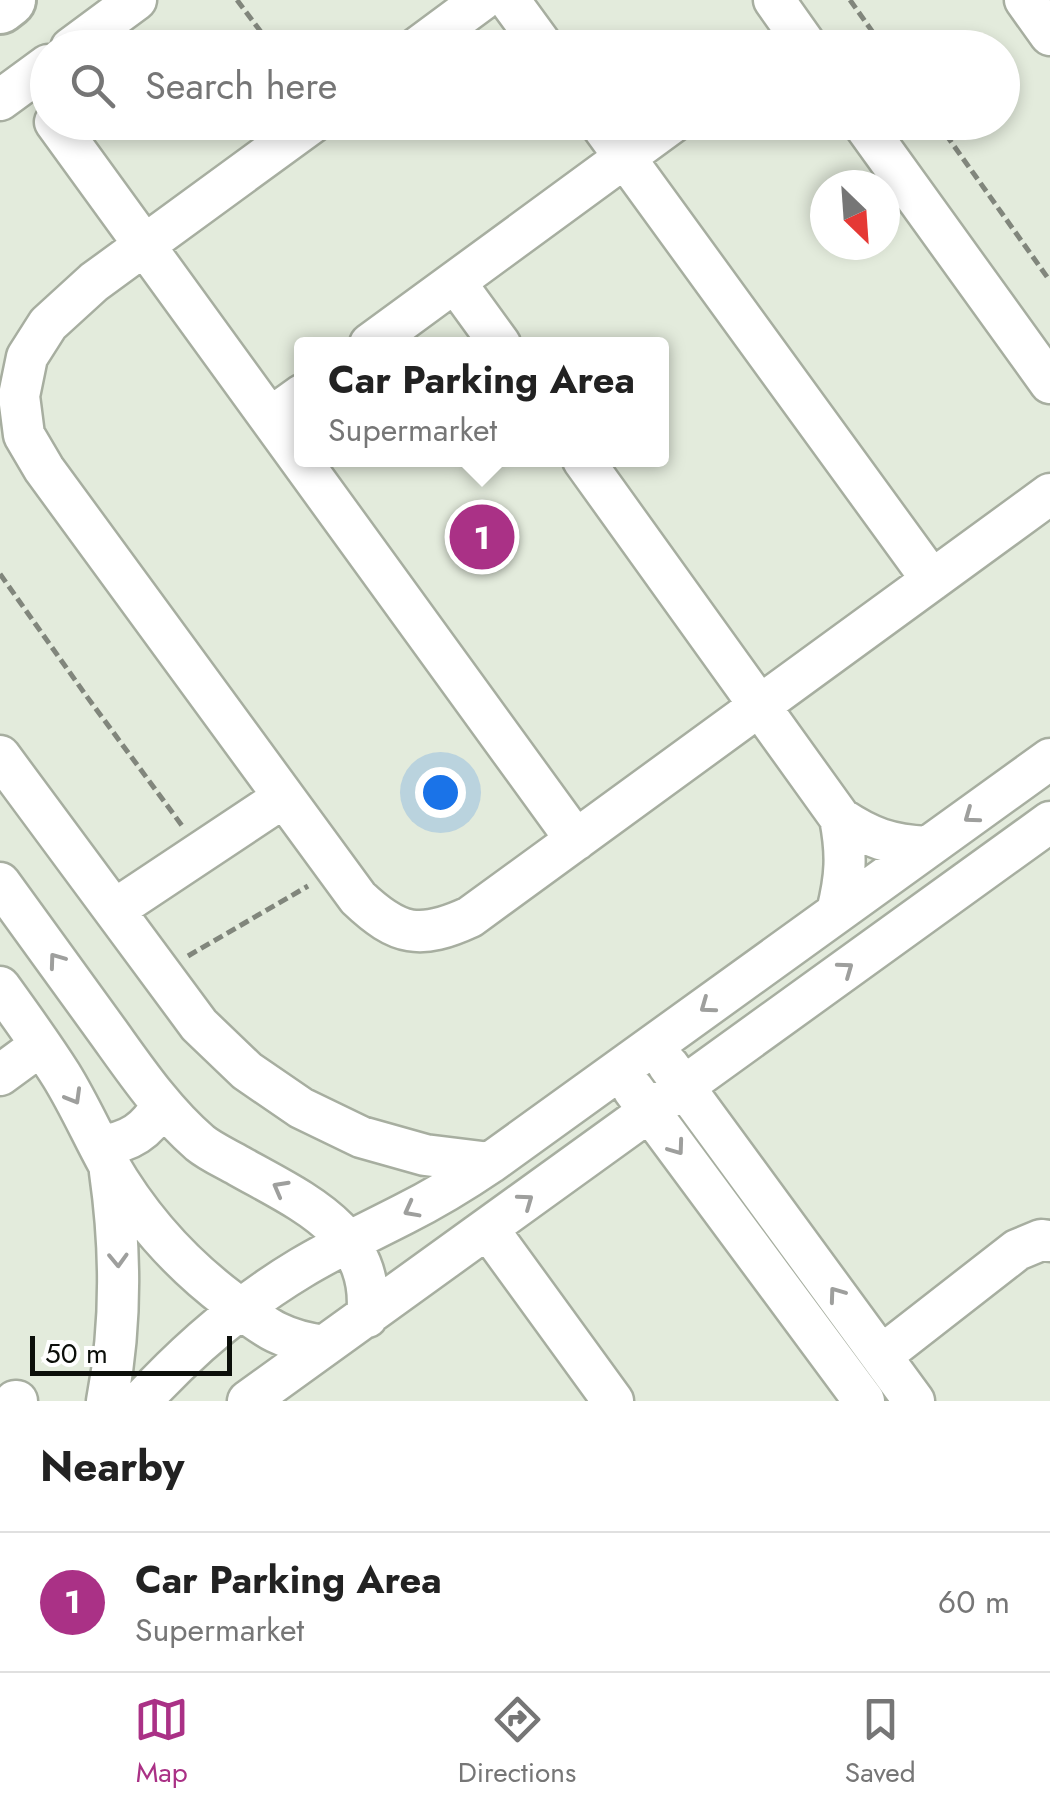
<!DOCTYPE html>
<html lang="en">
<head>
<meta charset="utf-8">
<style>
	body { margin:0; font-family:Jost,sans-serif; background:#f2f2f2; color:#222 }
	.compass { position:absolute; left:810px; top:170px; width:90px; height:90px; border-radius:50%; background:#fff; box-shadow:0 5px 15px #0003; rotate:155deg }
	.scale { position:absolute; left:30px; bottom:25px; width:202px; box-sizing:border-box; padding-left:10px; border:5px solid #0c0f0a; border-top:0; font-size:28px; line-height:35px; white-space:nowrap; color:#0c0f0a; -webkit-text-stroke:8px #fff; paint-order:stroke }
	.you { position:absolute; left:440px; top:792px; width:35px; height:35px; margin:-25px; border:8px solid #fff; border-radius:50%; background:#1a73e8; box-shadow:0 0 0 15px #1a73e833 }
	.badge { display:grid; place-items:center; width:65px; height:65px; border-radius:50%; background:#aa3186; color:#fff; font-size:32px; font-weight:700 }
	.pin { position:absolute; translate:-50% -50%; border:5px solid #fff; box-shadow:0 2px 10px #0006 }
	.popup { position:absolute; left:294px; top:337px; width:375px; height:130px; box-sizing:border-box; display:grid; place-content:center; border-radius:10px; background:#fff; filter:drop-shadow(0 2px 8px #0005); font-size:32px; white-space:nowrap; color:#767676 }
	.popup b { font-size:38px; color:#222 }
	.popup::after { content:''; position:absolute; left:50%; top:100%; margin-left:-20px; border:20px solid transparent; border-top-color:#fff }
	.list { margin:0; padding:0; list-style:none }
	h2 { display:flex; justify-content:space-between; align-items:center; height:130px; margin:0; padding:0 40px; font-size:42px }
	h2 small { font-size:32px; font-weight:400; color:#767676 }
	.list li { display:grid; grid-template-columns:65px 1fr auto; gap:30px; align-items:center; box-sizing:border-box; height:140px; padding:0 40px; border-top:2px solid #e0e0e0 }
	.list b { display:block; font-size:38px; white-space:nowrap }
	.list p { margin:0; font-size:32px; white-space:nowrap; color:#767676 }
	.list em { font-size:32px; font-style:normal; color:#767676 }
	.icon { flex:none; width:55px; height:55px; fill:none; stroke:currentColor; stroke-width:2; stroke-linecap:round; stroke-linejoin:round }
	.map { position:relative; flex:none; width:1050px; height:1401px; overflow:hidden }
	.search { position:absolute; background:#fff; box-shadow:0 5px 15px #0003; left:30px; right:30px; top:30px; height:110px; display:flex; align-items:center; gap:25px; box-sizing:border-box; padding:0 35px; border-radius:55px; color:#767676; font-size:38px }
	.sheet { height:270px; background:#fff }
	nav { display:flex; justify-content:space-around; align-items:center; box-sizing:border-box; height:140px; border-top:2px solid #e0e0e0; background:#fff; font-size:28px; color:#767676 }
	nav a { display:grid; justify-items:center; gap:5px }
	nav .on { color:#aa3186 }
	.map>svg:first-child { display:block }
</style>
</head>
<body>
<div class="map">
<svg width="1050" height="1401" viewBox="0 0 1050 1401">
	<rect width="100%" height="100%" fill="#e3ebdc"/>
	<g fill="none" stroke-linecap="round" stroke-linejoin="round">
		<defs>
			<path id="minor" d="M 509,0 L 544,48
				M 774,0 L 808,48
				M 1025,0 L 1050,35
				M 71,48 L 136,0
				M 417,48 L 482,0
				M 0,100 L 48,65
				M 55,122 L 576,840
				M 313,122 L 94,282 L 48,324 L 27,357 L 19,396 L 24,435 L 44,469 L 358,898 C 398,936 420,940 470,917 L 1050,494
				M 599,122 L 932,580
				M 862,122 L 1050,383
				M 455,282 L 500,344
				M 370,344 L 673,122
				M 270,418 L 302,395
				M 583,460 L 840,818 C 870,838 890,845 927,847
				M 0,756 L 199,1025 L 247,1071 L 301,1108 L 361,1137 L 425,1155 L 490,1163
				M 0,883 C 36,933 72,982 108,1032 C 136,1071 163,1111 200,1143 C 211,1152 227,1159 239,1166 C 301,1201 377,1232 367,1317
				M 114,910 L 284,797
				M 837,912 C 846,876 847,854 840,818
				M 0,987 C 21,1016 42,1045 61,1075 C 79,1104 92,1134 108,1163 C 139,1217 180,1263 229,1300 C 264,1326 279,1340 324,1346
				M 668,1065 L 914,1401
				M 0,1075 L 41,1045
				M 633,1089 L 864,1401
				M 100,1146 C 130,1142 147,1131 162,1105
				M 488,1229 L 613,1401
				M 881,1356 L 1017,1250 L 1041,1240 L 1050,1241
				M 15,1401 L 17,1401
				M 107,1401 C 122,1324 121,1249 110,1172
				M 141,1401 C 188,1350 241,1304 301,1268 C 334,1248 369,1232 404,1214 C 434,1199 462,1182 490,1163 L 1050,759
				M 248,1401 L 1050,822"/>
			<path id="major" d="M 0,7 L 9,0"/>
		</defs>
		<use href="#minor" stroke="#a7aea0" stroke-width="45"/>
		<use href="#major" stroke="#a7aea0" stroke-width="58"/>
		<path stroke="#81867c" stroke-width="5" stroke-dasharray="10 5" stroke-linecap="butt" d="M 237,0 L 273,48
			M 850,0 L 884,48
			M 937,122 L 1050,281
			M 0,574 L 85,694 L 183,827
			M 188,956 L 308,886"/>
		<use href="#minor" stroke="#fff" stroke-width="40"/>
		<use href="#major" stroke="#fff" stroke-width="52"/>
	</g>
	<defs><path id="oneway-chevron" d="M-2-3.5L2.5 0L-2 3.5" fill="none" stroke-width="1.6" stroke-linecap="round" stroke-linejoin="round" transform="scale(2.5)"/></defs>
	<g stroke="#9e9f9d">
		<use href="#oneway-chevron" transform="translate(971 816) rotate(144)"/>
		<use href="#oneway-chevron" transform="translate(56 960) rotate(-126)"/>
		<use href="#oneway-chevron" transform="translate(846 969) rotate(-36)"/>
		<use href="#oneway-chevron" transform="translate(707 1006) rotate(144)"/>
		<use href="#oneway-chevron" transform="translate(74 1097) rotate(60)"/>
		<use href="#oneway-chevron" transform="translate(677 1148) rotate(54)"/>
		<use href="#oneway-chevron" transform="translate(280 1188) rotate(-151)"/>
		<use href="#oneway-chevron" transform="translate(526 1201) rotate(-36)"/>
		<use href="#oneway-chevron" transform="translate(411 1210) rotate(152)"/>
		<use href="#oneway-chevron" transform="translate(118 1260) rotate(88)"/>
		<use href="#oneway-chevron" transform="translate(836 1294) rotate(-126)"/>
	</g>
</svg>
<svg class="compass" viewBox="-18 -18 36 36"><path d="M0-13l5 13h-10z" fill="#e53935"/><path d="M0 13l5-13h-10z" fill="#767676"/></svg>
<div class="scale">50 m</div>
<div class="you"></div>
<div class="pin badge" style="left:482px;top:537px">1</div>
<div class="popup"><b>Car Parking Area</b>Supermarket</div>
<div class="search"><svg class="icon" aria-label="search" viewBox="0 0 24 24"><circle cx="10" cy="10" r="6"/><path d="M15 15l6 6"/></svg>Search here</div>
</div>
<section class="sheet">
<h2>Nearby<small></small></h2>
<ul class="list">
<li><span class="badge">1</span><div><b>Car Parking Area</b><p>Supermarket</p></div><em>60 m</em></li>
</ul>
</section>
<nav>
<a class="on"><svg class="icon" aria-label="map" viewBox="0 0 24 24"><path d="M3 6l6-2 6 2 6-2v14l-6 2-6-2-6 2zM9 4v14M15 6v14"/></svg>Map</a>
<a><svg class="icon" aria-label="directions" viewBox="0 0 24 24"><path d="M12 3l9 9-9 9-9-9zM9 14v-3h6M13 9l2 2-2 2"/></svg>Directions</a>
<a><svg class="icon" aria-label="saved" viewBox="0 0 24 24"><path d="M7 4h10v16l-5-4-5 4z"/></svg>Saved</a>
</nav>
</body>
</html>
